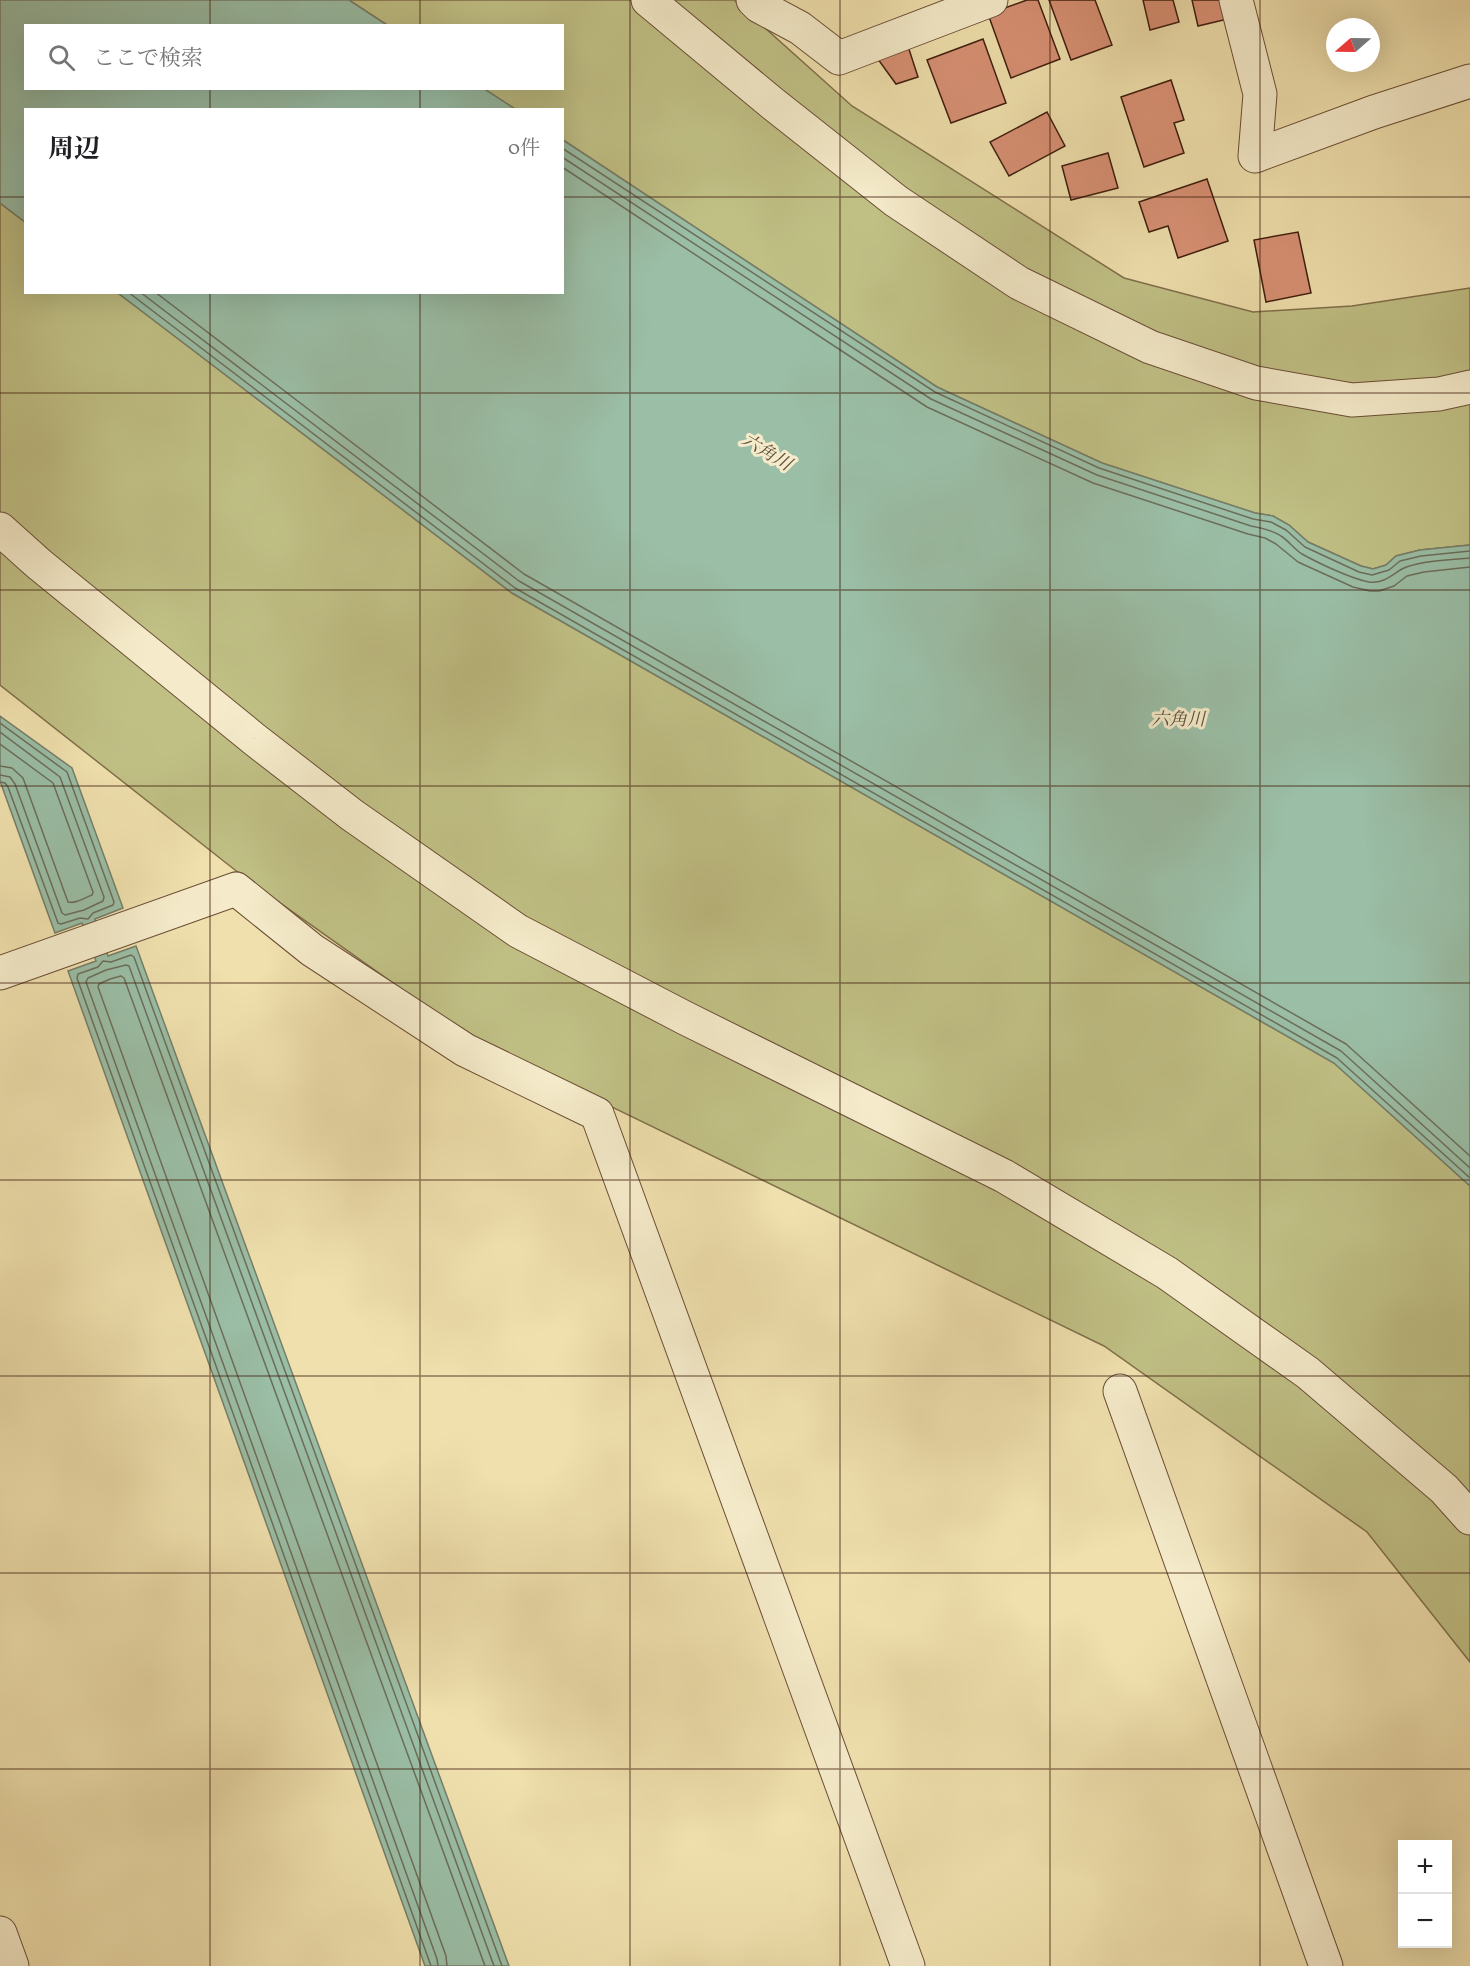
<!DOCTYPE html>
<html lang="ja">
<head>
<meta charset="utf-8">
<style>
	body { margin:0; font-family:Vollkorn,"Noto Serif JP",serif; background:#f2f2f2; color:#202124 }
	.controls { position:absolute; right:18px; bottom:18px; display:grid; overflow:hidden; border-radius:0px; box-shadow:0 6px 24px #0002 }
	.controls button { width:54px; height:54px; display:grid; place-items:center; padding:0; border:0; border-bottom:2px solid #e0e0e0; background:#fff; color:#202124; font:30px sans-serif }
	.compass { position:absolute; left:1326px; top:18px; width:54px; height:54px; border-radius:50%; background:#fff; box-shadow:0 6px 24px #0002; rotate:250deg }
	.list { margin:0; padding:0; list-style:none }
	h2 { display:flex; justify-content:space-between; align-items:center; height:78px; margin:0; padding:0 24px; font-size:26px }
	h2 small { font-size:20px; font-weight:400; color:#757577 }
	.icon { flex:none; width:33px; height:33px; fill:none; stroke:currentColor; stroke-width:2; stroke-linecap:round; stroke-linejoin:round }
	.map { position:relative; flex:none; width:1470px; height:1966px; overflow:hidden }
	.search { position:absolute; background:#fff; box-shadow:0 6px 24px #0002; left:24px; top:24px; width:540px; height:66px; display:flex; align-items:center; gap:15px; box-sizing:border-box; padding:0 21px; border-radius:0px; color:#757577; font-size:22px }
	.panel { position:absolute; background:#fff; box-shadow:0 6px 24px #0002; left:24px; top:108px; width:540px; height:186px; border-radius:0px }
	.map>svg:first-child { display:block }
</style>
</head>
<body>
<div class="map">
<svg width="1470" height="1966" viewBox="0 0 1470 1966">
	<rect width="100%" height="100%" fill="#efe0ad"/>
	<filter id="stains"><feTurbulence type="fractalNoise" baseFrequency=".00333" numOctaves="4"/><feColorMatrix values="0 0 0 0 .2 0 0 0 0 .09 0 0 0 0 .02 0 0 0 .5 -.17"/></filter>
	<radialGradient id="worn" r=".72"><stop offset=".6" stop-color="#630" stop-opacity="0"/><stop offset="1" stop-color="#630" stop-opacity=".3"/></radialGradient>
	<path fill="#c0c085" stroke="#806f4a" stroke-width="1.5" d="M 349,0 L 734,0 L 852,106 L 1124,278 L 1253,312 L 1352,306 L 1470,288 L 1470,545 L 1420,550 L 1396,556 L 1386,565 L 1373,569 L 1361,566 L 1308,542 L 1289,525 L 1273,516 L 1255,513 L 1102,463 L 937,387 L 563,140 L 562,110 L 515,109 L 483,89 L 562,88 L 562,26 L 387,25 Z
		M 0,203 L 25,222 L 26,292 L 118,293 L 512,593 L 1334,1063 L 1470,1186 L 1470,1662 L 1367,1532 L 1104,1346 L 472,1039 L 249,881 L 0,685 Z"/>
	<path fill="#9abea6" stroke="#767e69" stroke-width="1.5" d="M 0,0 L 349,0 L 387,25 L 26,26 L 26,88 L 483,88 L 515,109 L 26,110 L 25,222 L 0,203 Z
		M 563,140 L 937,387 L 1102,463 L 1255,513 L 1273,516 L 1289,525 L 1308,542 L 1361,566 L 1373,569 L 1386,565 L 1396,556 L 1420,550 L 1470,545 L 1470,1186 L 1334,1063 L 512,593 L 118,293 L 562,292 Z
		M 0,716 L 72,768 L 123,908 L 95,919 L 108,956 L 136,946 L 509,1966 L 425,1966 L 68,971 L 96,961 L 82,923 L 55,933 L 0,781 Z"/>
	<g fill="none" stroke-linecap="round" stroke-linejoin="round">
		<path stroke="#6c6e5a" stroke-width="1.5" d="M 562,148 L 935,392 L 1099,468 L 1253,519 L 1271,522 L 1286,530 L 1305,547 L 1359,572 L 1372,575 L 1389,570 L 1400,561 L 1421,556 L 1470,551
			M 562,157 L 931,399 L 1097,475 L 1251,526 C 1262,528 1272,530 1281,536 C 1289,541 1294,549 1302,554 C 1318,563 1352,579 1369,582 C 1383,584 1392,575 1402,569 C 1415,561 1454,559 1470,558
			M 562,167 L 927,407 L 1093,483 L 1248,534 L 1265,538 L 1276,544 L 1298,562 L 1353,587 L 1370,591 L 1379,591 L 1394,586 L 1407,576 L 1424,572 L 1470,567
			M 128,292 L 515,588 L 1337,1058 L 1470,1178
			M 140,292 L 519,581 L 1341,1051 L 1470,1168
			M 155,292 L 524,574 L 1346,1044 L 1470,1156
			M 0,723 L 67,772 L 114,902 L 113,905 L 93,913 L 88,919 L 80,918 L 61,924 L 58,923 L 8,787 L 5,783 L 0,782
			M 0,732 L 60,777 L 104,897 L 103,901 L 84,910 L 65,915 L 62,913 L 15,784 L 10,777 L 0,775
			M 0,744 L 53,783 L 93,892 L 92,895 C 84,898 76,904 68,902 L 23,778 L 12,768 L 0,766
			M 431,1966 L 77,978 L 78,974 L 98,967 L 103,961 L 111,962 L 131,955 L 134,957 L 502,1966
			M 438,1966 L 437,1959 L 86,982 L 88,978 L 106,970 L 126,965 L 129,966 L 494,1966
			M 447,1966 L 446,1956 L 98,987 L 99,984 L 110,979 L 121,976 L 124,978 L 485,1966"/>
	</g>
	<path fill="#d89175" stroke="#3f1e0e" stroke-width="1.5" d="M 1027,0 L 1038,0 L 1060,59 L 1011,78 L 988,14 Z
		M 1049,0 L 1095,0 L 1112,45 L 1071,60 Z
		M 1143,0 L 1173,0 L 1179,22 L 1150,30 Z
		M 1192,0 L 1228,0 L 1232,18 L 1198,26 Z
		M 983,39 L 1006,103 L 951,123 L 927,60 Z
		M 906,40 L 918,77 L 896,84 L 872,51 Z
		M 1171,80 L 1184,120 L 1174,123 L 1184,153 L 1144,167 L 1121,97 Z
		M 1047,112 L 1065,146 L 1009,176 L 990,142 Z
		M 1108,153 L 1118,188 L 1071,200 L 1062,166 Z
		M 1207,179 L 1228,241 L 1178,258 L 1168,226 L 1149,232 L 1139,202 Z
		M 1298,232 L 1311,293 L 1266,302 L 1254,240 Z"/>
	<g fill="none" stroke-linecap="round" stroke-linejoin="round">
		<defs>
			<path id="minor" d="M 648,0 L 772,103 L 896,201 L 1019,283 L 1150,347 L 1256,383 L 1352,400 L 1439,394 L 1470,387
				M 753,0 L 759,6 L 800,28 L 839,58 L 991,0
				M 1236,0 L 1260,94 L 1255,156 L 1374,112 L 1470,81
				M 0,529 L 39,564 L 254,739 L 352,815 L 518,931 L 685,1018 L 1004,1176 L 1167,1273 L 1308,1373 L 1444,1489 L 1470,1518
				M 0,973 L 236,889 L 312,950 L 465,1050 L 597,1114 L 908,1966
				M 1120,1391 L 1326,1966
				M 0,1933 L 12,1966"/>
		</defs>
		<use href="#minor" stroke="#6b4e36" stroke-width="35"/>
		<use href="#minor" stroke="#f5ebca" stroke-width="33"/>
	</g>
	<path fill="none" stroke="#3f1e0e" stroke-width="1.5" stroke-opacity="0.55" d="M 210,0 L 210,26M 420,0 L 420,26M 630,0 L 630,1966M 840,0 L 840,1966M 1050,0 L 1050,1966M 1260,0 L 1260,1966M 210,88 L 210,110M 420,88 L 420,110M 0,197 L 26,197M 562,197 L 1470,197M 210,292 L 210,1966M 420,292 L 420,1966M 0,393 L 1470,393M 0,590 L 1470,590M 0,786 L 1470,786M 0,983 L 1470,983M 0,1180 L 1470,1180M 0,1376 L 1470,1376M 0,1573 L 1470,1573M 0,1769 L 1470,1769"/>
	<g text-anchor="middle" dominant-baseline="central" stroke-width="6" stroke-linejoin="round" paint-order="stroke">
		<g font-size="18" font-style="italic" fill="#5a4e3c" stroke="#f5ebca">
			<text transform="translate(766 453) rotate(31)">六角川</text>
			<text x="1178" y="720">六角川</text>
		</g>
	</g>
	<rect width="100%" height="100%" filter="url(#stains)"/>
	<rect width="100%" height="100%" fill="url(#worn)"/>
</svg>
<div class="controls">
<button>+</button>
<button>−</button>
</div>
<svg class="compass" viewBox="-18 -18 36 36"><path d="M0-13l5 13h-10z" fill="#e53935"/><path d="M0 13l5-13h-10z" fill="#757577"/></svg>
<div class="search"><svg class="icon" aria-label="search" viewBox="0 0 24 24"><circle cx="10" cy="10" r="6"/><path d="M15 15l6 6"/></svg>ここで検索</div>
<section class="panel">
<h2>周辺<small>0件</small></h2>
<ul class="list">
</ul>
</section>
</div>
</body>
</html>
